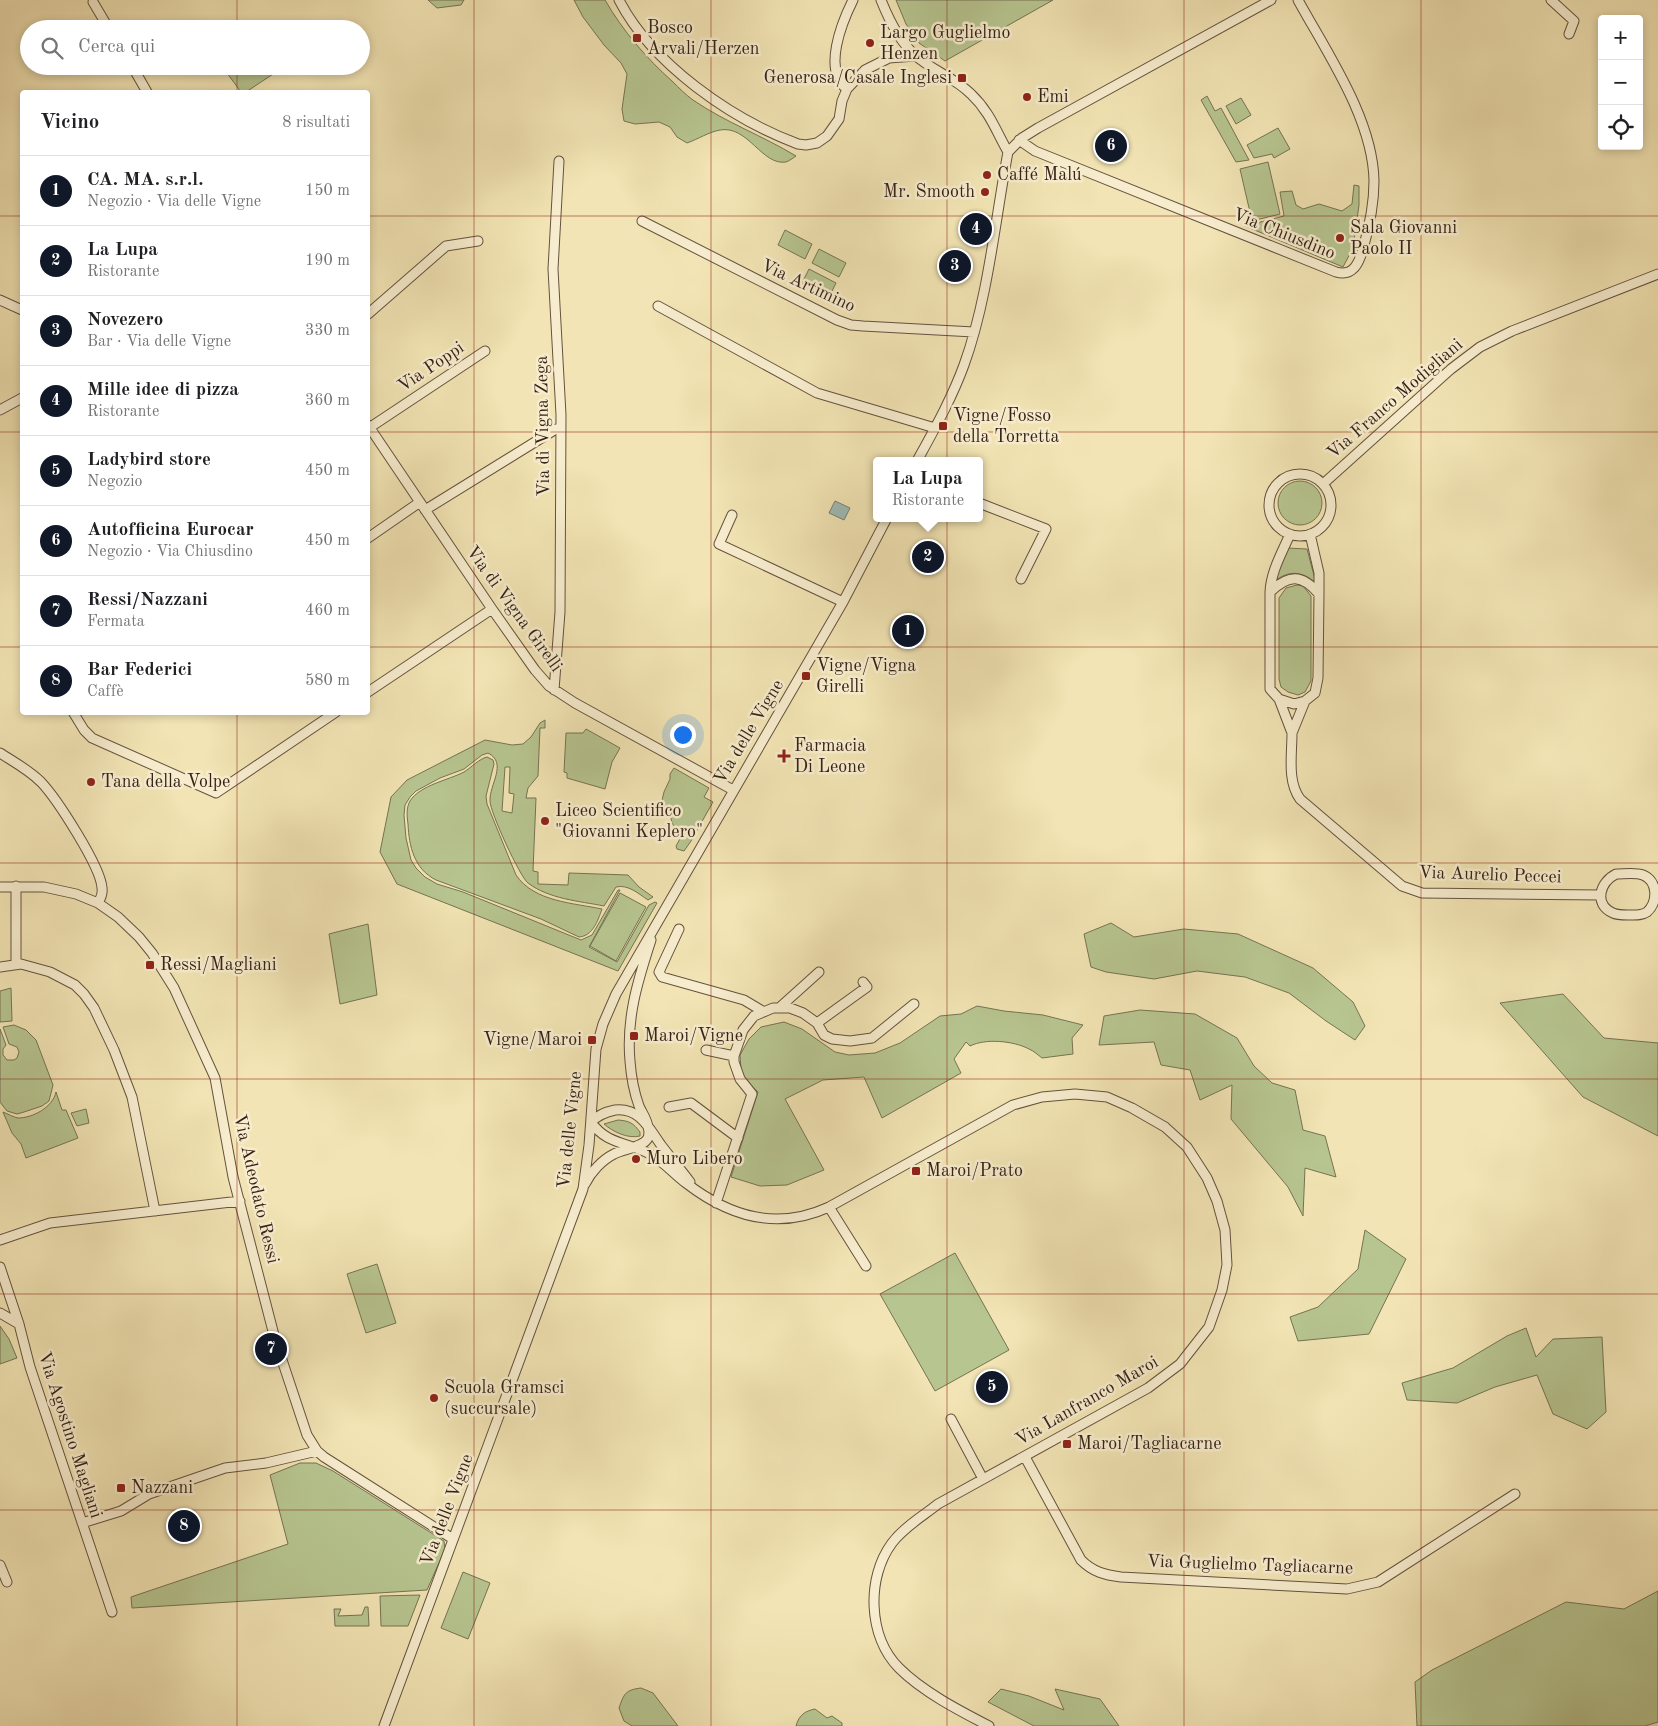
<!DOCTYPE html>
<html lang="it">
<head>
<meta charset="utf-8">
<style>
	body { margin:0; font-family:"Old Standard TT",serif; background:#f6f6f6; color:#202124 }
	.controls { position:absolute; right:15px; top:15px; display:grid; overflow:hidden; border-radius:5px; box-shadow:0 2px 8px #0003 }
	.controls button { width:45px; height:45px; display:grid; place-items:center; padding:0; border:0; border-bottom:1px solid #e0e0e0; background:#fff; color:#202124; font:25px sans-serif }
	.you { position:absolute; left:682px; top:734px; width:18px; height:18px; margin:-12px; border:4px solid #fff; border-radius:50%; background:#1a73e8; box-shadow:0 0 0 8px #1a73e833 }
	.badge { display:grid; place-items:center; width:32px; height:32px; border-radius:50%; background:#111827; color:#fff; font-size:16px; font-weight:700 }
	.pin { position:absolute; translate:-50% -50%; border:2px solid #fff; box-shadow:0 1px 5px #0006 }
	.popup { position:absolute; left:873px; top:457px; width:110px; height:65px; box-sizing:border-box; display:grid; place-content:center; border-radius:5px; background:#fff; filter:drop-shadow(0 1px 4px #0005); font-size:16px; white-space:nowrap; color:#757577 }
	.popup b { font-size:19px; color:#202124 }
	.popup::after { content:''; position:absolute; left:50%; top:100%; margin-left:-10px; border:10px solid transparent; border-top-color:#fff }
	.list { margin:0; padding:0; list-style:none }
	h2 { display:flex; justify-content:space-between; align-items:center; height:65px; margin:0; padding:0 20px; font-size:21px }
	h2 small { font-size:16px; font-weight:400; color:#757577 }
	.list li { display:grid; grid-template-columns:32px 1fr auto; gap:15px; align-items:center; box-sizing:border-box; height:70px; padding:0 20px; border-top:1px solid #e0e0e0 }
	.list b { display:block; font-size:19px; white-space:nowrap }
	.list p { margin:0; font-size:16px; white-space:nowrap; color:#757577 }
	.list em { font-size:16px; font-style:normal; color:#757577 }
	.icon { flex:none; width:28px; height:28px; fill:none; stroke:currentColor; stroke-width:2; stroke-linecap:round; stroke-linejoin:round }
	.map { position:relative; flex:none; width:1658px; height:1726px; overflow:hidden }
	.search { position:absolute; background:#fff; box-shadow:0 2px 8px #0003; left:20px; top:20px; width:350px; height:55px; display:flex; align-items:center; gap:12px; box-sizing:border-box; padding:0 18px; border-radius:28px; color:#757577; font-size:19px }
	.panel { position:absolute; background:#fff; box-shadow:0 2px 8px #0003; left:20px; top:90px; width:350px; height:625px; border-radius:5px }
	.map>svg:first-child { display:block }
</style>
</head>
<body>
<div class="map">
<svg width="1658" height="1726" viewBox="0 0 1658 1726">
	<rect width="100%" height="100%" fill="#f2e4b4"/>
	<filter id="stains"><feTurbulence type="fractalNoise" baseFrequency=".004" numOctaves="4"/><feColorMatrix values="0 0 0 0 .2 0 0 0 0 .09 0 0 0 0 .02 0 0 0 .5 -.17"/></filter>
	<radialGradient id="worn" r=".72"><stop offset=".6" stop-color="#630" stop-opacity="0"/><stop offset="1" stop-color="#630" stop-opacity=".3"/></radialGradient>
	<path fill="#b7c590" stroke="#767353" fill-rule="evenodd" d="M 428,0 L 464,0 L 461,5 L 437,8 Z
		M 574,0 L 605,0 C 623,31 646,58 673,82 C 679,88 686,95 693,100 C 725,122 763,136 796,156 C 793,158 789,161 786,162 C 762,166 748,125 720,130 C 709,132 698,139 687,143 L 677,137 L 670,127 L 659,122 L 635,124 L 624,121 L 622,109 L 627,74 L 621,63 L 604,45 L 583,17 Z
		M 896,0 L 1053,0 L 945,61 L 919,43 L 906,24 Z
		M 236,66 L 285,66 L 246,92 L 241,92 L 227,73 Z
		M 1207,96 L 1215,111 L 1221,108 L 1249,160 L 1236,162 L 1201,100 Z
		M 1241,98 L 1251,115 L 1236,124 L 1226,106 Z
		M 1278,128 L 1290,149 L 1274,158 L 1272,154 L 1254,158 L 1247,145 Z
		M 1268,162 L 1280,214 L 1252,221 L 1240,169 Z
		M 1354,185 L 1359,186 L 1359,205 L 1353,248 L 1343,267 L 1245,226 L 1284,216 L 1280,192 L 1292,191 L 1296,205 L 1303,209 L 1319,204 L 1342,211 L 1352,204 Z
		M 785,230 L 812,244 L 805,259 L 778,245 Z
		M 819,249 L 846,263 L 839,277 L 812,263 Z
		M 809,269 L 836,283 L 829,297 L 802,283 Z
		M1278 503a22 22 0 1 1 44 0a22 22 0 1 1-44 0Z
		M 1287,548 L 1307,549 L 1316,583 C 1302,571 1289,570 1275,581 Z
		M 1297,585 L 1303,586 L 1311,596 L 1311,681 L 1305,692 L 1298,695 L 1288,692 L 1281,687 L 1279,679 L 1279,598 L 1286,588 Z
		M 545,720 L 545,728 L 540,728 L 538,776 L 528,788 L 526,798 L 536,798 L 533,871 L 538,872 L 538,884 L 568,885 L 569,873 L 628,875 L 639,887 L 653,897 L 648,900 C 639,894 628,884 616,887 L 604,906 C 579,901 549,899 528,883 C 520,877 490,812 490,801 C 489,785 508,763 488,753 L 482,755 L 464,769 L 440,778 L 416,791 L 410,797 L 405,805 L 404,815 L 406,838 L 411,860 L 416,868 L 425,877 L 437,884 L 463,892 L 581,940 L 592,935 L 618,890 L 620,890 L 589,947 L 617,962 L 649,905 L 655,902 L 657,903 L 618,971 L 397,884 L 380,852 L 391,797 L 407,780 L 485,740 L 512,745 L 523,744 L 531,737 L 540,723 ZM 505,767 L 510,767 L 509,793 L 514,794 L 512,813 L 502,811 Z
		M 586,729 L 620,748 L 612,762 L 605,789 L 567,778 L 567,773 L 564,772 L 566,733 L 583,733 Z
		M 487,757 L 493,760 L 494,764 L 486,796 L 487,804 L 516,875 C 534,902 574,903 602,909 C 598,920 593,936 579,937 L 541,919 L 436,880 C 414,869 409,846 408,824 C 407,816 406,808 410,801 C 420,785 449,780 464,772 C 472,767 479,759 487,757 Z
		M 674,768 L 709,788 L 704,797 L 713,802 L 691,841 L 684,851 L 677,849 L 676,846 L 681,837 L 672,823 L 669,809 L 660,809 L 664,792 L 670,779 L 670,774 Z
		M 620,893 L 646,907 L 616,961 L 590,946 Z
		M 1111,923 L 1134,937 L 1184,929 L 1238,934 L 1313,968 L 1353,1002 L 1365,1026 L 1355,1040 L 1326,1021 L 1289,993 L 1245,977 L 1197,971 L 1154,979 L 1106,972 L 1091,967 L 1084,934 Z
		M 368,924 L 377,995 L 340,1004 L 329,934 Z
		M 11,988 L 12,1021 L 0,1022 L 0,991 Z
		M 1563,994 L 1604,1038 L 1658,1043 L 1658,1136 L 1583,1097 L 1500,1003 Z
		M 977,1006 L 1004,1011 L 1043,1015 L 1083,1025 L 1072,1038 L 1073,1054 L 1042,1058 C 1038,1055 1034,1051 1029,1049 C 1014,1041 986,1038 970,1046 L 966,1042 L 954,1059 L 961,1073 L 882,1118 L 864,1077 L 823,1080 L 785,1099 L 824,1170 L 787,1185 L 760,1186 L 731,1177 L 758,1092 L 746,1081 L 741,1068 L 740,1055 L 749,1039 L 761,1027 L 784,1022 L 802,1029 L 835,1052 L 849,1055 L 875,1053 L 900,1043 L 940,1016 L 961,1014 Z
		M 1140,1010 L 1195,1014 L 1237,1038 L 1254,1066 L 1272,1083 L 1295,1090 L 1303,1130 L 1325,1136 L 1336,1177 L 1305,1168 L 1303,1216 L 1288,1187 L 1231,1119 L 1232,1085 L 1200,1100 L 1190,1070 L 1161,1065 L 1154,1042 L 1099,1045 L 1104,1016 Z
		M 14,1025 L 26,1030 L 36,1040 L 53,1085 L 49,1101 L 42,1106 L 24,1112 L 17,1114 L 7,1111 L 0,1102 L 0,1029 L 6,1045 L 3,1049 L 3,1055 L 7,1060 L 14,1060 L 17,1058 L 19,1052 L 17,1047 L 9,1044 L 3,1027 Z
		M 56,1092 L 62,1110 L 66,1110 L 78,1138 L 26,1158 L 21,1144 L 12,1133 L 3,1112 C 8,1114 13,1117 18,1118 C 33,1118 53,1107 56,1092 Z
		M 86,1109 L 89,1123 L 77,1126 L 71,1113 Z
		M 618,1120 C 630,1121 633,1123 640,1132 L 640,1136 C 628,1139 613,1132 604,1124 Z
		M 1365,1230 L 1406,1259 L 1369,1334 L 1298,1341 L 1290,1317 L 1318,1307 L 1358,1269 Z
		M 955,1253 L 1009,1350 L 935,1391 L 880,1294 Z
		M 377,1264 L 396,1323 L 366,1333 L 347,1274 Z
		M 0,1326 L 9,1339 L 17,1358 L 0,1364 Z
		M 1526,1328 L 1536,1357 L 1553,1339 L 1602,1337 L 1606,1412 L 1587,1429 L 1553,1414 L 1537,1375 L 1495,1387 L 1457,1403 L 1407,1400 L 1402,1383 L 1453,1368 L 1507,1336 Z
		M 300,1463 L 316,1463 L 333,1471 L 444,1541 L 445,1549 L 427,1590 L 132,1608 L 131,1597 L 288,1544 L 270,1475 Z
		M 463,1572 L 490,1583 L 468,1639 L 441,1628 Z
		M 1658,1591 L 1658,1722 L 1645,1726 L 1417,1726 L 1415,1682 L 1432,1670 L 1566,1602 L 1624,1609 Z
		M 420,1595 L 408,1626 L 381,1626 L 380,1596 Z
		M 365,1607 L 368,1607 L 369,1626 L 335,1626 L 334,1609 L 341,1609 L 338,1616 L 362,1615 Z
		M 641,1688 L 653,1693 L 678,1726 L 632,1726 L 624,1721 L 619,1708 C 624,1694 625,1690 641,1688 Z
		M 1001,1689 L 1029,1696 L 1064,1710 L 1055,1689 L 1100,1699 L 1119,1726 L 1034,1726 L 988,1702 Z
		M 815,1709 L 827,1718 L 832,1716 L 842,1723 L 842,1726 L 796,1726 C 799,1715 805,1711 815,1709 Z"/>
	<path fill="#9ebcb6" stroke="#747e76" d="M 835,501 L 850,508 L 844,520 L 829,513 Z"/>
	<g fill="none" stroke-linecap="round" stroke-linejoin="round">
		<defs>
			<path id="minor" d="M 619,0 C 652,64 731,119 798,144 L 806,145 L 817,143 L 827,136 L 839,119 L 842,101 L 847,89 L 865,70 L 889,58 L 915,56
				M 881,0 C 889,20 899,41 915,55 C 931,70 954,77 971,94 C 990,112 996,131 1008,152
				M 1551,0 L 1574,21 L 1569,34
				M 93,2 L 109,29
				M 132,66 L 147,92
				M 847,89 C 822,71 842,22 853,0
				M 1019,140 L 1035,151 L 1336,272 C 1353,277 1359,263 1363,249 C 1369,228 1374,203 1374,181 C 1373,119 1327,53 1298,0
				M 642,221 L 837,320 L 851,325 L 863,326 L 974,332
				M 0,300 L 22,310
				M 658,306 L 817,393 L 935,428
				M 368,314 L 446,246 L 478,241
				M 0,410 L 22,398
				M 368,425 L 492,609 L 535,670 L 549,686 L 575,703 L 733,790
				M 369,428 L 485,351
				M 917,461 C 934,430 952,398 964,365 C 988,299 995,221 1008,152 L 1022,138 L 1038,128 L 1271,0
				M1269 505a31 31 0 1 1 62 0a31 31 0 1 1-62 0Z
				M 1323,484 L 1451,369 L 1480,347 L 1512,331 L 1658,274
				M 979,503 L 1046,529 L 1021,579
				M 425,510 L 556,429
				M 732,515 L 719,544 L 843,602
				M 1310,534 L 1319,573 L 1319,594
				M 368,538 L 420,502
				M 1270,592 C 1289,574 1302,574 1319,594 L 1318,678 L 1315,693 L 1305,701 L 1294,704 L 1279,699 L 1270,689 L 1270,592 C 1271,571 1282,553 1290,534
				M 554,690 L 560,612 L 561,415 L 553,269 L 559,161
				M 368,692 L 492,609
				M 1279,699 L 1292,733 L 1305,701
				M 73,712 L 84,730 L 92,738 L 216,793 L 336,712
				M 1292,733 C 1292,755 1287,781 1300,799 L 1402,886 L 1422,893 L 1601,895
				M 0,753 C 14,762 29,770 41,782 C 57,799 101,867 102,888 C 103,894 101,898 98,903
				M 1616,874 C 1624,874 1635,872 1643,875 C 1658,881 1658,902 1647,912 C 1641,916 1635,915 1628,915 C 1623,915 1617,915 1613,913 C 1593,904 1600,882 1616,874 Z
				M 16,886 L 16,964
				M 0,887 L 44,887 L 76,894 L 98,903 L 118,917 L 139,937 L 152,953 L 174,988 L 215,1078 L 233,1177 L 275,1339 L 307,1435 L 317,1451 L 324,1457 L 453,1539
				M 679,929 L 659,972 L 662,977 L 744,1000 L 764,1012
				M 0,967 L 21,964 L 50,972 L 75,985 L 84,994 L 94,1008 L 114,1050 L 132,1097 L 155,1211
				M 779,1008 L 819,972
				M 817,1023 L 867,987 L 863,982
				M 706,1050 L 734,1056
				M 669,1107 L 691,1103 L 738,1138
				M 591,1122 C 607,1145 628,1142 650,1154 C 664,1162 674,1174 686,1183 C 730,1217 777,1231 829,1207 L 1013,1105 L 1042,1097 L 1075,1094 L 1107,1097 L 1132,1108 L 1165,1127 L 1187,1147 L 1207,1178 L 1217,1201 L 1225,1230 L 1227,1265 L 1222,1290 L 1209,1327 L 1180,1364 L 1148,1388 L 938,1504 C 923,1516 904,1527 892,1543 C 866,1578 868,1637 899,1668 C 923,1692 960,1711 989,1726
				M 591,1122 C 597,1116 605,1112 615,1110 C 639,1107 649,1128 661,1145 C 671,1158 681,1170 690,1182
				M 585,1184 C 591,1172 602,1160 614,1154 C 623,1149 644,1147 648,1138 C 649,1135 649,1130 648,1127 C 647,1119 642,1113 639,1106 C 634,1092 631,1075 630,1061 C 626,1018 638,980 651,940
				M 716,1203 L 752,1094 L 740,1079 L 734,1062 L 734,1056 L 743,1030 L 754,1016 L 773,1008 L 790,1008 L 803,1013 L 817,1023 L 824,1035 L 832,1039 L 850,1041 L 872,1038 L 914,1004
				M 829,1207 L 866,1266
				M 0,1240 L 50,1223 L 240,1201
				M 0,1267 L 19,1324 L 30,1367 L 112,1612
				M 0,1313 L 19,1324
				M 951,1419 L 983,1479
				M 1025,1457 L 1081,1560 C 1093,1572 1105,1575 1121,1577 L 1347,1589 L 1378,1582 L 1515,1494
				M 82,1523 L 121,1511 L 149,1494 L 225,1468 L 266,1463 L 317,1451
				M 0,1565 L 7,1582
				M 384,1726 L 583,1189 L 589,1145 L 596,1049 L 603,1024 L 616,994 L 843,602 L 887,518"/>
		</defs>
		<use href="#minor" stroke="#64523e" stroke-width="11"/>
		<use href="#minor" stroke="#f7edce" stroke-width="9"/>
	</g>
	<path fill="none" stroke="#8f2418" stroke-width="1" stroke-opacity="0.55" d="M 237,0 L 237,29M 474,0 L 474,1726M 711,0 L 711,1726M 947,0 L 947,1726M 1184,0 L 1184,1726M 1421,0 L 1421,1726M 237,66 L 237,92M 0,216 L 22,216M 368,216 L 1658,216M 0,432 L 22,432M 368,432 L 1658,432M 0,647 L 22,647M 368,647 L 1658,647M 237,712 L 237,1726M 0,863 L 1658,863M 0,1079 L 1658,1079M 0,1294 L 1658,1294M 0,1510 L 1658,1510"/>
	<g fill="#8f2418" stroke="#f7edce" stroke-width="2">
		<rect x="632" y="33" width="10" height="10" rx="2.5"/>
		<circle cx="870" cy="43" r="5"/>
		<rect x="957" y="73" width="10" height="10" rx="2.5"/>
		<circle cx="1027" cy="97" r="5"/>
		<circle cx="987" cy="175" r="5"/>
		<circle cx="985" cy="192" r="5"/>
		<circle cx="1340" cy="238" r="5"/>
		<rect x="938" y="421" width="10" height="10" rx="2.5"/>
		<rect x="801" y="671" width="10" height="10" rx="2.5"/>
		<path d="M781.5 748.5h5v5h5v5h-5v5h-5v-5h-5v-5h5z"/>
		<circle cx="91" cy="782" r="5"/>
		<circle cx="545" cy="821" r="5"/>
		<rect x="145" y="960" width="10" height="10" rx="2.5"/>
		<rect x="629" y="1031" width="10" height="10" rx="2.5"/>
		<rect x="587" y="1035" width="10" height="10" rx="2.5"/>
		<circle cx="636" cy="1159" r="5"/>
		<rect x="911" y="1166" width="10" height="10" rx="2.5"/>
		<circle cx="434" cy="1398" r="5"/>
		<rect x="1062" y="1439" width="10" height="10" rx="2.5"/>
		<rect x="116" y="1483" width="10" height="10" rx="2.5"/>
	</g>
	<g text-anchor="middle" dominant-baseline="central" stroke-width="5" stroke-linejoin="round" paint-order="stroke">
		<g font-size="18" fill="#352116" stroke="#f7edce" text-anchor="start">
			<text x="647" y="28">Bosco<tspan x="647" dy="21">Arvali/Herzen</tspan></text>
			<text x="880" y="33">Largo Guglielmo<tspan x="880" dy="21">Henzen</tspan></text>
			<text x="952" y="78" text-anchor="end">Generosa/Casale Inglesi</text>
			<text x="1037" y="97">Emi</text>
			<text x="997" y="175">Caffé Malú</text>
			<text x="975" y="192" text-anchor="end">Mr. Smooth</text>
			<text x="1350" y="228">Sala Giovanni<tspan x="1350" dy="21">Paolo II</tspan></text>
			<text x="953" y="416">Vigne/Fosso<tspan x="953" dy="21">della Torretta</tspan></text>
			<text x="816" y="666">Vigne/Vigna<tspan x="816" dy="21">Girelli</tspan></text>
			<text x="794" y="746">Farmacia<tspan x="794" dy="21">Di Leone</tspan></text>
			<text x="101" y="782">Tana della Volpe</text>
			<text x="555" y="811">Liceo Scientifico<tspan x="555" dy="21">"Giovanni Keplero"</tspan></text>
			<text x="160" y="965">Ressi/Magliani</text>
			<text x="644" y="1036">Maroi/Vigne</text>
			<text x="582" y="1040" text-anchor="end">Vigne/Maroi</text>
			<text x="646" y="1159">Muro Libero</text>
			<text x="926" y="1171">Maroi/Prato</text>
			<text x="444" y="1388">Scuola Gramsci<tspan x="444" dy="21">(succursale)</tspan></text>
			<text x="1077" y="1444">Maroi/Tagliacarne</text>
			<text x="131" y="1488">Nazzani</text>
		</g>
		<g font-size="18" fill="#352116" stroke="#f7edce">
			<text transform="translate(1284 234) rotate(22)">Via Chiusdino</text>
			<text transform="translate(808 286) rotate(25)">Via Artimino</text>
			<text transform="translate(431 367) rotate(-34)">Via Poppi</text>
			<text transform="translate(1395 399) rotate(-41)">Via Franco Modigliani</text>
			<text transform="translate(543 426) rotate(-91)">Via di Vigna Zega</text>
			<text transform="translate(514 609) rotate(54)">Via di Vigna Girelli</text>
			<text transform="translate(749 732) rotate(-59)">Via delle Vigne</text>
			<text transform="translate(1490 875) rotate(2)">Via Aurelio Peccei</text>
			<text transform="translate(570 1130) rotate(-84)">Via delle Vigne</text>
			<text transform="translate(256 1189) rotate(77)">Via Adeodato Ressi</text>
			<text transform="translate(1087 1401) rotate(-30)">Via Lanfranco Maroi</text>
			<text transform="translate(70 1435) rotate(72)">Via Agostino Magliani</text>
			<text transform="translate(447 1510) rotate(-69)">Via delle Vigne</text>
			<text transform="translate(1250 1565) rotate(2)">Via Guglielmo Tagliacarne</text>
		</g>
	</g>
	<rect width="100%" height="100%" filter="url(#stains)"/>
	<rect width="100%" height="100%" fill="url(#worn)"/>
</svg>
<div class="controls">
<button>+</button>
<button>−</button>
<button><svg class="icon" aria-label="locate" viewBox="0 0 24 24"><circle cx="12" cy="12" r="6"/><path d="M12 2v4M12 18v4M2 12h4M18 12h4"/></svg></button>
</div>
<div class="you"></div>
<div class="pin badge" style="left:908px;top:631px">1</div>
<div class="pin badge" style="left:928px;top:557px">2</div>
<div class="popup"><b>La Lupa</b>Ristorante</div>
<div class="pin badge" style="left:955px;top:266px">3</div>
<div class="pin badge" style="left:976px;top:229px">4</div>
<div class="pin badge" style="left:992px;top:1387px">5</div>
<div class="pin badge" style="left:1111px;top:146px">6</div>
<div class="pin badge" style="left:271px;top:1349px">7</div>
<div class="pin badge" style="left:184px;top:1526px">8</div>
<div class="search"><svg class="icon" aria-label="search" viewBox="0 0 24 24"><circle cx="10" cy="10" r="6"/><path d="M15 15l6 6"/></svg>Cerca qui</div>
<section class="panel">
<h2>Vicino<small>8 risultati</small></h2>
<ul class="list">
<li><span class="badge">1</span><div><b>CA. MA. s.r.l.</b><p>Negozio · Via delle Vigne</p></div><em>150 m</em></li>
<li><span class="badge">2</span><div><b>La Lupa</b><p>Ristorante</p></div><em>190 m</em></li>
<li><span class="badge">3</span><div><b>Novezero</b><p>Bar · Via delle Vigne</p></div><em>330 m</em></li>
<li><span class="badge">4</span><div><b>Mille idee di pizza</b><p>Ristorante</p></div><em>360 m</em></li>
<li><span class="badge">5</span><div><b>Ladybird store</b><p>Negozio</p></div><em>450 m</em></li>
<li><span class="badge">6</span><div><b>Autofficina Eurocar</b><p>Negozio · Via Chiusdino</p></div><em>450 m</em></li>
<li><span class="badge">7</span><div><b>Ressi/Nazzani</b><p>Fermata</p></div><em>460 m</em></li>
<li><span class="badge">8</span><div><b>Bar Federici</b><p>Caffè</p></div><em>580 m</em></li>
</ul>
</section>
</div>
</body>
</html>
